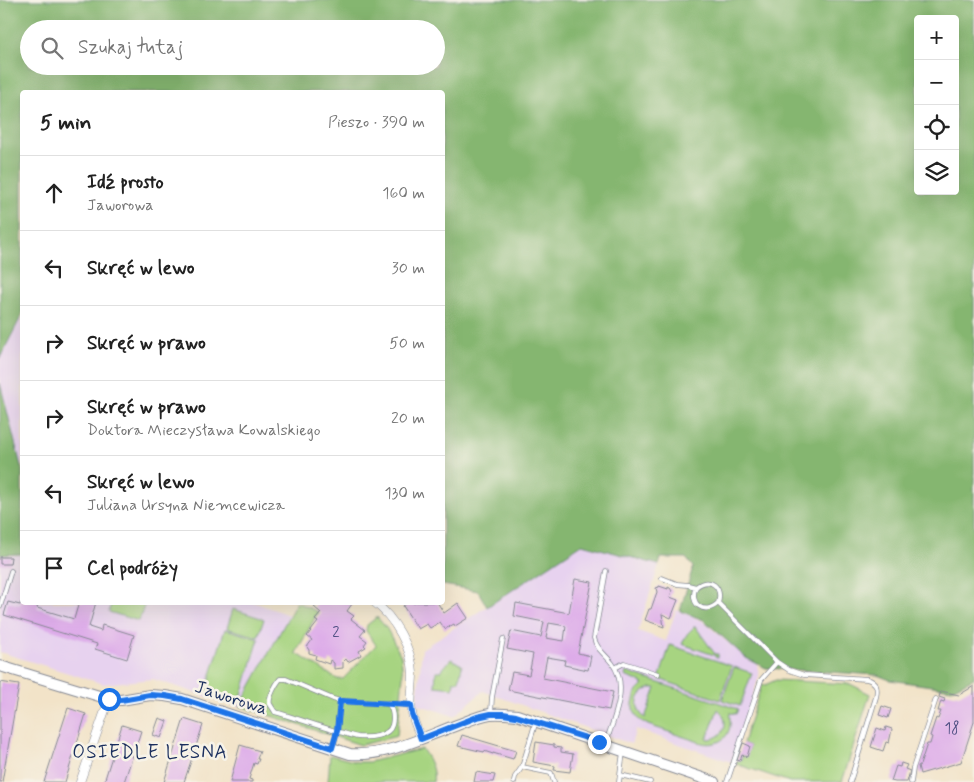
<!DOCTYPE html>
<html lang="pl">
<head>
<meta charset="utf-8">
<style>
	body { margin:0; font-family:Mynerve,sans-serif; background:#f6f6f6; color:#222 }
	.controls { position:absolute; right:15px; top:15px; display:grid; overflow:hidden; border-radius:5px; box-shadow:0 5px 20px #0002 }
	.controls button { width:45px; height:45px; display:grid; place-items:center; padding:0; border:0; border-bottom:1px solid #e0e0e0; background:#fff; color:#222; font:25px sans-serif }
	.stop { position:absolute; width:15px; height:15px; margin:-11px; border:4px solid #1a73e8; border-radius:50%; background:#fff }
	.stop.end { background:#1a73e8; border-color:#fff; box-shadow:0 1px 5px #0008 }
	.list { margin:0; padding:0; list-style:none }
	h2 { display:flex; justify-content:space-between; align-items:center; height:65px; margin:0; padding:0 20px; font-size:21px }
	h2 small { font-size:16px; font-weight:400; color:#767676 }
	.list li { display:grid; grid-template-columns:32px 1fr auto; gap:15px; align-items:center; box-sizing:border-box; height:75px; padding:0 20px; border-top:1px solid #e0e0e0 }
	.list b { display:block; font-size:19px; white-space:nowrap }
	.list p { margin:0; font-size:16px; white-space:nowrap; color:#767676 }
	.list em { font-size:16px; font-style:normal; color:#767676 }
	.icon { flex:none; width:28px; height:28px; fill:none; stroke:currentColor; stroke-width:2; stroke-linecap:round; stroke-linejoin:round }
	.map { position:relative; flex:none; width:974px; height:782px; overflow:hidden }
	.search { position:absolute; background:#fff; box-shadow:0 5px 20px #0002; left:20px; top:20px; width:425px; height:55px; display:flex; align-items:center; gap:12px; box-sizing:border-box; padding:0 18px; border-radius:28px; color:#767676; font-size:19px }
	.panel { position:absolute; background:#fff; box-shadow:0 5px 20px #0002; left:20px; top:90px; width:425px; height:515px; border-radius:5px }
	.map>svg:first-child { display:block }
</style>
</head>
<body>
<div class="map">
<svg width="974" height="782" viewBox="0 0 974 782">
	<rect width="100%" height="100%" fill="#f7f3e8"/>
	<filter id="ink" filterUnits="userSpaceOnUse"><feTurbulence type="fractalNoise" baseFrequency=".02" numOctaves="2"/><feDisplacementMap in="SourceGraphic" scale="10" xChannelSelector="R" yChannelSelector="G"/><feConvolveMatrix kernelMatrix="1 2 1 2 8 2 1 2 1" color-interpolation-filters="sRGB"/></filter>
	<filter id="wash" filterUnits="userSpaceOnUse"><feTurbulence type="fractalNoise" baseFrequency=".0096" numOctaves="4" result="noise"/><feDisplacementMap in="SourceGraphic" scale="20" xChannelSelector="R" yChannelSelector="G"/><feGaussianBlur stdDeviation="1.12" result="paint"/><feColorMatrix in="noise" values="0 0 0 0 0 0 0 0 0 0 0 0 0 0 0 0 0 1.4 0 .05"/><feComposite in="paint" operator="in"/></filter>
	<g filter="url(#wash)">
		<rect width="100%" height="100%" fill="#f2e3c8"/>
		<path fill="#e7d2ef" d="M 22,315 L 22,470 L 0,383 L 0,358 Z
			M 582,544 L 659,565 L 638,631 L 666,641 L 676,610 L 703,621 L 747,659 L 757,664 L 759,676 L 731,762 L 636,729 L 631,744 L 483,691 L 454,716 L 417,704 L 422,649 Z
			M 22,555 L 22,602 L 253,602 L 289,615 L 239,707 L 153,679 L 104,684 L 0,652 L 0,556 Z"/>
		<path fill="#a7d481" stroke="#618270" fill-rule="evenodd" d="M 111,603 L 145,603 L 139,621 L 109,612 Z
			M 296,603 L 299,603 L 318,612 L 296,653 L 337,679 L 343,679 L 376,645 L 366,631 L 367,625 L 377,617 L 387,629 L 401,656 L 403,676 L 397,736 L 361,745 L 240,706 Z
			M 233,609 L 264,619 L 258,637 L 227,628 Z
			M 695,626 L 715,654 L 718,654 L 718,658 L 715,657 L 714,655 L 682,644 L 687,634 Z
			M 225,629 L 259,639 L 240,701 L 206,691 Z
			M 670,645 L 732,666 L 720,700 L 659,679 Z
			M 451,659 L 462,665 L 459,681 L 454,681 L 453,688 L 435,686 L 436,671 L 441,671 Z
			M 734,667 L 752,673 L 740,706 L 722,700 Z
			M 626,672 L 738,709 L 736,714 L 730,713 C 729,717 731,721 730,725 C 729,740 715,746 702,743 L 648,725 L 638,719 L 633,709 L 633,703 L 636,692 L 642,686 L 643,683 L 625,676 ZM 651,688 L 656,688 L 645,718 C 633,708 636,693 651,688 ZM 718,709 C 731,721 725,739 707,739 Z
			M 776,680 L 850,684 L 870,694 L 842,782 L 790,782 L 736,764 L 737,760 L 741,760 L 742,755 L 747,756 L 750,746 L 743,743 L 762,684 L 765,685 Z
			M 422,749 C 429,759 435,769 433,782 L 328,782 L 330,755 L 357,762 L 369,762 Z"/>
		<path fill="#85b66f" stroke="#507266" fill-rule="evenodd" d="M 0,0 L 974,0 L 974,678 L 952,689 L 890,680 L 877,675 L 766,668 L 746,658 L 704,620 L 680,611 L 693,567 L 686,558 L 661,558 L 659,565 L 582,544 L 487,607 L 478,591 L 443,585 L 442,92 L 22,92 L 22,315 L 0,358 ZM 918,19 L 955,19 L 955,191 L 918,191 ZM 29,29 L 436,29 L 436,66 L 29,66 Z
			M 0,383 L 22,470 L 22,554 L 0,555 Z"/>
		<g id="blocks">
			<path fill="#ddabe9" fill-rule="evenodd" d="M 0,557 L 11,557 L 10,564 L 0,564 Z
				M 575,579 L 592,582 L 578,653 L 591,656 L 588,670 L 564,665 L 565,660 L 547,657 L 543,678 L 613,692 L 609,710 L 508,690 L 512,672 L 529,675 L 533,654 L 507,649 L 511,631 L 541,637 L 544,622 L 514,616 L 516,603 L 569,613 ZM 549,623 L 566,626 L 564,641 L 546,638 Z
				M 659,586 L 668,589 L 668,587 L 670,588 L 672,591 L 670,597 L 678,600 L 671,618 L 662,614 L 664,627 L 645,620 L 649,609 L 651,609 L 657,592 L 656,588 L 659,587 Z
				M 8,602 L 20,605 L 21,602 L 39,602 L 37,608 L 74,619 L 79,602 L 96,602 L 89,627 L 101,631 L 102,625 L 134,635 L 127,659 L 95,649 L 97,644 L 4,615 Z
				M 318,602 L 350,602 L 352,604 L 347,611 L 354,616 L 351,619 L 365,630 L 360,636 L 367,641 L 364,645 L 366,647 L 359,651 L 361,655 L 348,662 L 346,659 L 343,662 L 343,668 L 334,669 L 334,663 L 330,660 L 329,664 L 315,659 L 316,655 L 309,653 L 309,650 L 307,647 L 312,640 L 307,636 L 318,622 L 315,620 L 321,613 L 314,607 Z
				M 408,602 L 413,602 L 414,604 L 416,602 L 437,602 L 444,613 L 458,603 L 468,618 L 455,626 L 454,624 L 445,629 L 440,622 L 430,628 L 427,624 L 418,629 L 403,606 Z
				M 0,682 L 19,685 L 2,782 L 0,782 Z
				M 974,686 L 974,722 L 961,762 L 920,774 L 918,766 L 920,765 L 927,744 L 930,744 L 932,737 L 930,736 L 936,718 L 938,719 L 941,711 L 938,711 L 941,701 L 944,702 L 945,699 L 939,697 L 941,691 L 959,695 Z
				M 882,706 L 891,709 L 888,718 L 879,715 Z
				M 68,708 L 86,714 L 65,782 L 44,782 Z
				M 159,718 L 167,721 L 161,738 L 153,735 Z
				M 184,719 L 203,725 L 184,782 L 164,782 Z
				M 122,725 L 141,731 L 124,782 L 104,782 Z
				M 886,727 L 892,729 L 889,743 L 886,742 L 883,751 L 871,747 L 877,728 L 885,731 Z
				M 462,735 L 516,751 L 513,759 L 493,753 L 493,754 L 484,751 L 484,752 L 458,746 Z
				M 536,742 L 554,745 L 554,747 L 561,748 L 561,752 L 573,754 L 570,772 L 554,770 L 555,766 L 533,762 Z
				M 743,743 L 750,746 L 747,757 L 742,755 L 740,761 L 737,760 Z
				M 240,745 L 260,751 L 257,759 L 259,759 L 257,764 L 254,763 L 249,779 L 252,780 L 252,782 L 230,782 Z
				M 901,763 L 907,765 L 905,769 L 910,771 L 907,782 L 895,782 L 891,781 L 896,766 L 900,767 Z
				M 476,772 L 495,775 L 493,782 L 474,782 Z"/>
		</g>
	</g>
	<g filter="url(#ink)">
		<use href="#blocks" fill-opacity="0" stroke="#868993" stroke-width="1"/>
		<g fill="none" stroke-linecap="round" stroke-linejoin="round">
			<defs>
				<path id="service" d="M 662,578 L 677,584 L 688,585 L 696,587 C 710,576 723,587 718,603 L 777,662 L 789,670 L 804,675 L 867,679 C 877,682 878,688 876,697 L 850,782
					M 696,587 C 688,604 705,616 718,603
					M 0,607 L 11,571
					M 615,668 L 624,663 L 658,674
					M 388,703 C 393,710 394,717 392,725 C 389,737 368,738 358,737 C 351,736 345,733 339,732 C 317,726 296,718 275,712 C 274,710 271,706 270,704 C 268,698 276,684 280,679 L 286,679 L 333,699 L 340,701 L 411,705
					M 491,712 L 492,697 L 503,639
					M 605,745 C 613,721 630,686 612,663 C 606,655 596,649 594,638 L 606,571
					M 333,747 L 337,731 L 340,701
					M 522,767 L 551,773 L 554,782
					M 620,775 L 650,782
					M 514,782 L 515,777 L 522,767 L 536,721
					M 619,782 L 622,759 L 623,753
					M 727,782 L 761,680 L 777,662
					M 911,782 L 913,768 L 936,699"/>
				<path id="minor" d="M 374,602 C 394,617 412,648 413,673 C 413,686 410,700 412,713 C 413,721 418,730 421,739
					M 80,782 L 109,699"/>
				<path id="tertiary" d="M 0,666 L 109,699 L 121,700 L 150,695 L 165,696 L 182,699 L 350,754 C 385,757 424,737 457,725 C 468,721 478,716 490,714 C 499,713 508,714 517,715 L 714,782"/>
			</defs>
			<use href="#service" stroke="#868993" stroke-width="5.5"/>
			<use href="#minor" stroke="#868993" stroke-width="9"/>
			<use href="#tertiary" stroke="#868993" stroke-width="12"/>
			<use href="#service" stroke="#fff" stroke-width="4"/>
			<use href="#minor" stroke="#fff" stroke-width="8"/>
			<use href="#tertiary" stroke="#fff" stroke-width="10"/>
		</g>
	</g>
	<g fill="none" stroke-linecap="round" stroke-linejoin="round" filter="url(#ink)">
		<path stroke="#1a73e8" stroke-width="6" d="M 109,699 L 121,700 L 150,695 L 165,696 L 182,699 L 332,748 L 337,731 L 340,701 L 411,705 L 412,714 L 421,739 L 477,717 L 491,714 L 503,714 L 516,716 L 599,742"/>
	</g>
	<g text-anchor="middle" dominant-baseline="central" stroke-width="5" stroke-linejoin="round" paint-order="stroke">
		<g font-size="15" fill="#4c4e81">
			<text x="336" y="633">2</text>
			<text x="952" y="729">18</text>
		</g>
		<g font-size="18" fill="#1b2f5e" stroke="#f7f3e8">
			<text transform="translate(231 698) rotate(18)">Jaworowa</text>
		</g>
		<g font-size="19" letter-spacing="1" fill="#1b2f5e" stroke="#f7f3e8">
			<text x="150" y="752">OSIEDLE LESNA</text>
		</g>
	</g>
</svg>
<div class="controls">
<button>+</button>
<button>−</button>
<button><svg class="icon" aria-label="locate" viewBox="0 0 24 24"><circle cx="12" cy="12" r="6"/><path d="M12 2v4M12 18v4M2 12h4M18 12h4"/></svg></button>
<button><svg class="icon" aria-label="layers" viewBox="0 0 24 24"><path d="M12 4l9 5-9 5-9-5zM3 14l9 5 9-5"/></svg></button>
</div>
<div class="stop" style="left:109px;top:699px"></div>
<div class="stop end" style="left:599px;top:742px"></div>
<div class="search"><svg class="icon" aria-label="search" viewBox="0 0 24 24"><circle cx="10" cy="10" r="6"/><path d="M15 15l6 6"/></svg>Szukaj tutaj</div>
<section class="panel">
<h2>5 min<small>Pieszo · 390 m</small></h2>
<ul class="list">
<li><svg class="icon" aria-label="ahead" viewBox="0 0 24 24"><path d="M12 20V5M6 11l6-6 6 6"/></svg><div><b>Idź prosto</b><p>Jaworowa</p></div><em>160 m</em></li>
<li><svg class="icon" aria-label="left" viewBox="0 0 24 24"><path d="M17 20v-9H6M10 6l-5 5 5 5"/></svg><div><b>Skręć w lewo</b></div><em>30 m</em></li>
<li><svg class="icon" aria-label="right" viewBox="0 0 24 24"><path d="M7 20v-9h11M14 6l5 5-5 5"/></svg><div><b>Skręć w prawo</b></div><em>50 m</em></li>
<li><svg class="icon" aria-label="right" viewBox="0 0 24 24"><path d="M7 20v-9h11M14 6l5 5-5 5"/></svg><div><b>Skręć w prawo</b><p>Doktora Mieczysława Kowalskiego</p></div><em>20 m</em></li>
<li><svg class="icon" aria-label="left" viewBox="0 0 24 24"><path d="M17 20v-9H6M10 6l-5 5 5 5"/></svg><div><b>Skręć w lewo</b><p>Juliana Ursyna Niemcewicza</p></div><em>130 m</em></li>
<li><svg class="icon" aria-label="arrive" viewBox="0 0 24 24"><path d="M6 21V4h12l-3 4 3 4H6"/></svg><div><b>Cel podróży</b></div></li>
</ul>
</section>
</div>
</body>
</html>
